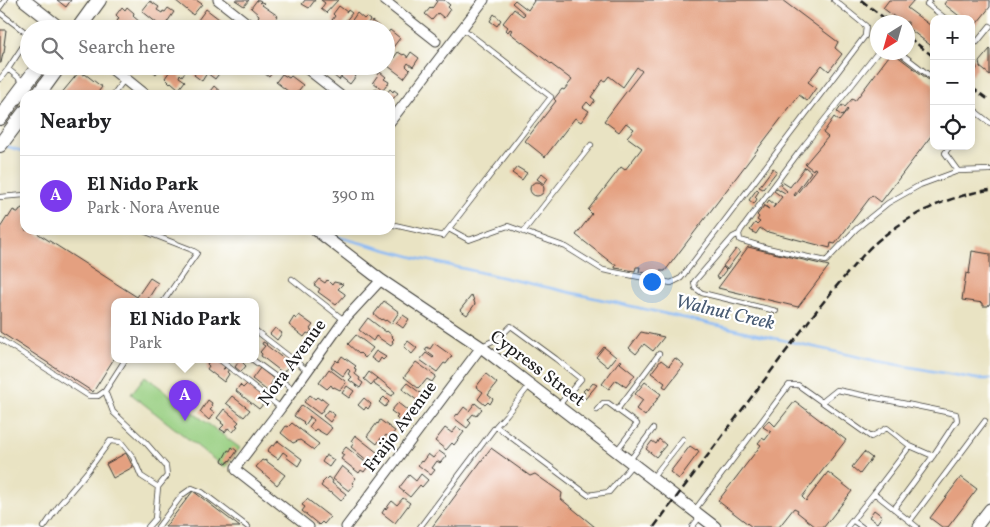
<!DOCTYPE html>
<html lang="en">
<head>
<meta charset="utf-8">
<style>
	body { margin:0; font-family:Vollkorn,serif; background:#f2f2f2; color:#202124 }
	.controls { position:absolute; right:15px; top:15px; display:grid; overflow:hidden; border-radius:10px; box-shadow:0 2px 8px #0003 }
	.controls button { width:45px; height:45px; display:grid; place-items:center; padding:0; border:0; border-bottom:1px solid #e0e0e0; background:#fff; color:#202124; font:25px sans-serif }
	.compass { position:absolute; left:870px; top:15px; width:45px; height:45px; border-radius:50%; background:#fff; box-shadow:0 2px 8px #0003; rotate:217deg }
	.you { position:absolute; left:651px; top:281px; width:18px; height:18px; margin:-12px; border:4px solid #fff; border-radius:50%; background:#1a73e8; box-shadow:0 0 0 8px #1a73e833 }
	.badge { display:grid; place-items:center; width:32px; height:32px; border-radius:50%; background:#7c3aed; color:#fff; font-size:16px; font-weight:700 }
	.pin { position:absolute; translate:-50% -41px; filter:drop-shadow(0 1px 2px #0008) }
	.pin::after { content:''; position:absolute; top:26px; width:18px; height:15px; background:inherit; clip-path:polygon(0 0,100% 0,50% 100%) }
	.popup { position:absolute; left:111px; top:298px; width:148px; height:65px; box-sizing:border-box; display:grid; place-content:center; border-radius:10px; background:#fff; filter:drop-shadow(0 1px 4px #0005); font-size:16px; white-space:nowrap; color:#757577 }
	.popup b { font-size:19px; color:#202124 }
	.popup::after { content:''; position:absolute; left:50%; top:100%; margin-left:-10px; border:10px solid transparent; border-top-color:#fff }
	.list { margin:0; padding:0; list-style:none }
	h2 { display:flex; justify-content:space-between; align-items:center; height:65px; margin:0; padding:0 20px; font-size:21px }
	h2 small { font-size:16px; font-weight:400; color:#757577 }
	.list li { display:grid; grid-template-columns:32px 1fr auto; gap:15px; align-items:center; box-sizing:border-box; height:80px; padding:0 20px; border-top:1px solid #e0e0e0 }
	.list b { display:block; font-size:19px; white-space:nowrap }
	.list p { margin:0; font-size:16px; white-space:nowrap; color:#757577 }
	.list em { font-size:16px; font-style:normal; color:#757577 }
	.icon { flex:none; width:28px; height:28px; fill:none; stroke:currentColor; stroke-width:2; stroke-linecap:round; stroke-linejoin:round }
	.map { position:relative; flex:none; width:990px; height:527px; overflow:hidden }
	.search { position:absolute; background:#fff; box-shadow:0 2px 8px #0003; left:20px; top:20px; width:375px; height:55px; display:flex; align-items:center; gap:12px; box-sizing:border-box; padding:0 18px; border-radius:28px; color:#757577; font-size:19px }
	.panel { position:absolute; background:#fff; box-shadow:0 2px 8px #0003; left:20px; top:90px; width:375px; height:145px; border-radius:15px }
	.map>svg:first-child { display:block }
</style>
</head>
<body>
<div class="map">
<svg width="990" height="527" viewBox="0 0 990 527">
	<rect width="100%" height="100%" fill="#fff"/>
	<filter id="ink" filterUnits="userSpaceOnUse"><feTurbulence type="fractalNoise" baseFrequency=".02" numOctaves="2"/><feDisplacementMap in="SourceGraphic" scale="10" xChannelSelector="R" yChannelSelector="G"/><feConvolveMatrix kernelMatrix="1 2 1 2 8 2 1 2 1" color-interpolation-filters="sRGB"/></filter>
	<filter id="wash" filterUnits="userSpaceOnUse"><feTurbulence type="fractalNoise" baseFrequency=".0096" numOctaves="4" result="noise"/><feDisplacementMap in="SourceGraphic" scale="20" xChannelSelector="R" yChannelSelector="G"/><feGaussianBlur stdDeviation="1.12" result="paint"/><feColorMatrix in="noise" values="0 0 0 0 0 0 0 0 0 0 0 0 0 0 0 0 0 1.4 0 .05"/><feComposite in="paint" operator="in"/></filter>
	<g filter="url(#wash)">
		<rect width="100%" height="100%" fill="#e9e3c3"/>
		<path fill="#98cf81" stroke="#5a764e" d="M 145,376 L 240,448 L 225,468 L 131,394 Z"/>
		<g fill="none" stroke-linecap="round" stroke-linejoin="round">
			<path stroke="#8abaf6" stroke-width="2.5" d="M 6,146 L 25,152
				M 331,235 L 421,259 L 644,309 L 877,361 L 977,379 L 990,379"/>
		</g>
		<g id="blocks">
			<path fill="#e4a080" d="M 57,0 L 71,0 L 66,7 Z
				M 175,0 L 196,0 L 202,4 L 193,15 Z
				M 235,0 L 249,0 L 244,6 Z
				M 257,0 L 259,0 L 261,1 L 259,3 L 261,2 L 264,3 L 262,5 L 278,16 L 269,27 L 258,18 L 259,15 L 251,8 Z
				M 305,0 L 315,0 L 309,8 L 302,4 Z
				M 321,0 L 338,0 L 326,13 L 321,9 L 325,3 Z
				M 436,0 L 444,0 L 450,5 L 448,7 L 450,9 L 444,18 L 438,13 L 432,20 L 425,14 L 430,8 L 431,9 L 433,7 L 437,1 Z
				M 515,0 L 528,10 L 534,1 L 533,0 L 782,0 L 838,42 L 835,48 L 842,54 L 829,71 L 822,65 L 808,82 L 816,88 L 807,101 L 799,95 L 665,271 L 660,271 L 659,275 L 639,272 L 640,267 L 636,267 L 635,271 L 615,268 L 616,264 L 613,264 L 576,235 L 592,214 L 588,210 L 621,167 L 625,170 L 642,148 L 627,137 L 634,129 L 626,123 L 619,132 L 604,121 L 642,71 L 637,67 L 623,87 L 609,76 L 605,81 L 603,80 L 591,97 L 595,100 L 591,106 L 587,102 L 583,107 L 589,111 L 581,122 L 575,118 L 545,157 L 525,141 L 556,101 L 554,99 L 562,89 L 564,90 L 572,80 L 510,33 L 512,30 L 510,29 L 508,32 L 506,30 L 508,27 L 503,23 L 514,9 L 523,16 L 525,14 L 512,3 Z
				M 889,0 L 914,0 L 907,8 L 934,28 L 934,48 L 908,28 L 908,22 L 901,22 L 883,8 Z
				M 947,0 L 990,0 L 990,7 L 974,27 L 971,25 L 971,19 L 963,19 L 944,4 Z
				M 150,1 L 159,7 L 157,10 L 162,13 L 163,11 L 165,12 L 168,8 L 174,12 L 163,28 L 142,11 Z
				M 339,6 L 347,12 L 348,10 L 352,13 L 342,26 L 340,24 L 338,27 L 333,23 L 334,22 L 332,20 L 335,16 L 333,14 Z
				M 122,7 L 125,10 L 127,7 L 134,13 L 133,16 L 141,23 L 138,29 L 127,29 L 117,21 L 119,18 L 116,15 Z
				M 206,9 L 223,22 L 222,24 L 228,29 L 210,29 L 198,20 Z
				M 357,13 L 364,19 L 366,17 L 370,20 L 364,29 L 351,29 L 348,26 Z
				M 494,14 L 501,20 L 497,26 L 490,21 Z
				M 286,21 L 296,29 L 280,29 Z
				M 372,21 L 382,29 L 367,29 Z
				M 115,23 L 122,29 L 108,29 L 111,25 L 113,26 Z
				M 0,30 L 6,30 L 4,45 L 5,45 L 4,53 L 3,53 L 1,63 L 0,63 Z
				M 390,30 L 400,38 L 391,50 L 386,47 L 386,35 Z
				M 990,49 L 990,75 L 980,67 L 979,62 Z
				M 398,52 L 403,55 L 404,54 L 407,56 L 407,58 L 411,52 L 419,58 L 413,67 L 408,63 L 406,66 L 410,70 L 404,78 L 388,66 Z
				M 892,52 L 934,84 L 934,132 L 881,202 L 872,195 L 835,244 L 831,243 L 830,248 L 768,232 L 767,233 L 760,228 L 756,234 L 750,230 L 755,223 L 757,225 L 760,222 L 757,220 L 759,217 L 757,215 L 764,206 L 769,209 L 763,204 L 764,201 L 767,203 L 769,200 L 775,205 L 773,208 L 782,197 L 774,191 L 776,188 L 780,191 L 780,190 L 785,193 L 787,191 L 780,185 L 782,182 L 790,187 L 805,167 L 811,172 L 794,195 L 795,196 L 816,169 L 814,168 L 813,170 L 805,164 L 828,137 L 823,133 L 834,117 L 839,121 L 848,110 L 847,109 L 842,116 L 837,112 L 842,105 L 845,107 L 852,99 L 855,101 Z
				M 971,57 L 976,61 L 977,69 L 971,76 Z
				M 147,66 L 162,66 L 156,74 Z
				M 169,66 L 184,66 L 187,69 L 182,76 L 180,74 L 179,77 L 185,81 L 179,89 L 171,82 L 170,83 L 165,78 L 172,68 Z
				M 200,66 L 214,66 L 221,71 L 215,79 L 207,73 L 202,81 L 194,75 Z
				M 258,66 L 277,66 L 269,77 L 257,67 Z
				M 330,66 L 344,66 L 356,76 L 350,84 L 341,77 L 339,80 L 327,70 Z
				M 79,72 L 84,75 L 85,74 L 102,87 L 96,95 L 60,95 Z
				M 380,72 L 386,77 L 384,79 L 389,82 L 388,84 L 383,90 L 373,82 Z
				M 282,74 L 289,78 L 291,76 L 303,85 L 295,95 L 293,95 L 276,82 Z
				M 214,86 L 223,94 L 224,95 L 207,95 Z
				M 376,88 L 385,95 L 371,95 Z
				M 390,89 L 393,92 L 394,90 L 398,93 L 393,99 L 387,93 Z
				M 517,167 L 527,173 L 522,180 L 512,173 Z
				M 773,168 L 777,171 L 763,189 L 759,187 Z
				M 542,173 L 548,178 L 544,184 L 537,179 Z
				M530 189a7 7 0 1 1 14 0a7 7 0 1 1-14 0Z
				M 757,189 L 759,191 L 755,197 L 757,199 L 754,204 L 749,200 Z
				M 22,208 L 25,208 L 25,230 L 38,230 L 37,233 L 137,297 L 150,278 L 158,283 L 146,302 L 115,302 L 115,357 L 93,392 L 0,332 L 0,228 L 7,217 L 8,218 L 13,210 L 17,212 L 19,212 L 19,210 Z
				M 748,247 L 829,266 L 798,307 L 718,288 Z
				M 736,249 L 740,252 L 727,269 L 723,266 Z
				M 972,251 L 990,254 L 990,304 L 989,304 L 988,306 L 983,306 L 983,303 L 962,300 L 966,273 L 969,274 Z
				M 723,267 L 726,270 L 719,279 L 716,277 Z
				M 319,279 L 325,283 L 327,280 L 332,285 L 334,282 L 343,284 L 338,289 L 345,294 L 345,295 L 336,305 L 318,292 L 320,289 L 314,285 Z
				M 472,295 L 475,304 L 467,315 L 460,310 Z
				M 384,301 L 399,312 L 391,324 L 386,320 L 385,321 L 382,319 L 381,320 L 374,314 Z
				M 299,315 L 313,325 L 310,329 L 312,330 L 309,334 L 307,333 L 304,337 L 289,325 L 294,317 L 296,319 Z
				M 403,315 L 409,319 L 403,328 L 396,323 Z
				M 368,318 L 386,332 L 387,331 L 393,336 L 392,337 L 394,339 L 392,341 L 393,342 L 391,346 L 376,336 L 373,341 L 359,330 Z
				M 275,328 L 282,333 L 277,340 L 270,334 Z
				M 641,332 L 664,337 L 653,351 L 644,344 L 636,354 L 629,348 Z
				M 356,335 L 373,348 L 365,358 L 360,353 L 359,354 L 348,344 Z
				M 408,341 L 417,348 L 412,354 L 404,347 Z
				M 263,342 L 267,344 L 266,345 L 290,364 L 283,373 L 261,356 L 262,354 L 260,352 L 265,346 L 262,344 Z
				M 434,343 L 452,356 L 446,364 L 444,363 L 437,372 L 420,360 L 426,353 L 433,358 L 434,357 L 425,350 L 427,347 L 430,349 Z
				M 604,347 L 616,357 L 608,367 L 596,357 Z
				M 376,351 L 386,357 L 383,360 L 381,358 L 378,363 L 371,358 Z
				M 342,356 L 356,366 L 354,368 L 356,369 L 355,374 L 360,378 L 359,380 L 363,383 L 360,388 L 349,380 L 352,377 L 348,374 L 350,371 L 348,369 L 343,376 L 331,367 L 336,360 L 338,362 Z
				M 675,358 L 684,365 L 666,388 L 663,386 L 665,383 L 651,373 L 661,360 L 669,366 Z
				M 210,360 L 218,360 L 226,366 L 223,369 L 224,369 L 226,367 L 229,369 L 227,372 L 229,374 L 224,382 L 207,369 L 209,366 L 207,364 Z
				M 240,360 L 246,366 L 241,372 L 235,367 Z
				M 620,360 L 622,361 L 620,363 L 635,375 L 626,387 L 616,380 L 609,389 L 602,384 Z
				M 416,362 L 436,376 L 432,382 L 427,379 L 422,385 L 421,385 L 418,388 L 404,377 Z
				M 260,368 L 274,379 L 270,386 L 274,389 L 270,393 L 252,379 Z
				M 329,369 L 345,381 L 346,383 L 340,390 L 334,387 L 333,388 L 331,385 L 327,389 L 319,383 Z
				M 369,372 L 377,378 L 371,385 L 364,379 Z
				M 486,374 L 497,383 L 488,395 L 493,399 L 490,404 L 488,402 L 485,405 L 478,399 L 483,392 L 476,387 Z
				M 378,378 L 395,392 L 392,396 L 375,385 L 374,383 Z
				M 645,382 L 661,394 L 645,416 L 636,409 L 643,400 L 635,394 Z
				M 407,383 L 423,395 L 418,401 L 402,389 Z
				M 593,383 L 597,385 L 585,399 L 582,396 L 585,393 L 583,391 L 586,388 L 587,390 Z
				M 247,384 L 264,397 L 262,400 L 265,402 L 259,409 L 236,391 L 240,385 L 243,388 Z
				M 347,386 L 354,391 L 349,398 L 342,393 Z
				M 310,395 L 315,399 L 317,397 L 321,400 L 322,398 L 328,403 L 320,414 L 304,402 Z
				M 232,396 L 250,410 L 244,417 L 226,403 Z
				M 384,397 L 389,402 L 385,407 L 379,402 Z
				M 364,398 L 371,404 L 368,409 L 366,407 L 364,410 L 358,405 Z
				M 208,400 L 212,403 L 211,405 L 213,407 L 210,410 L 214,413 L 209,420 L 200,412 Z
				M 795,401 L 846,440 L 802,497 L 806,501 L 828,472 L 852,491 L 824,527 L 816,527 L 797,512 L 798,510 L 794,508 L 779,527 L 752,527 L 718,501 L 761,445 L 758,443 L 762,438 L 765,440 L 771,432 L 763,427 L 769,420 L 775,426 Z
				M 398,403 L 412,414 L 403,424 L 396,418 L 398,416 L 391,411 Z
				M 475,403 L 482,409 L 476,416 L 473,414 L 468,420 L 471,423 L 467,428 L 454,418 L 457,414 L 458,415 L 464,407 L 469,411 Z
				M 302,405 L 332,428 L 326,435 L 316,429 L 314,431 L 309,427 L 314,420 L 309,416 L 310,418 L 305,425 L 303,423 L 304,422 L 294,416 Z
				M 224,409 L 239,422 L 236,425 L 238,426 L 233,432 L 228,428 L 225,432 L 220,429 L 224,425 L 221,423 L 222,422 L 217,418 Z
				M 328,410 L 335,415 L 330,422 L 323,416 Z
				M 380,420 L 395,431 L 390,438 L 386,435 L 383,439 L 381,438 L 377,444 L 367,436 L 377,423 L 378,424 Z
				M 292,423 L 319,444 L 314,450 L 300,440 L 293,443 L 281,433 L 286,426 L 288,427 Z
				M 457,427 L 464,432 L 454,445 L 452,443 L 446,450 L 435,441 L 445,428 L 452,433 Z
				M 355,435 L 378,453 L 373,460 L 370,458 L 368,461 L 351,447 L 354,443 L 351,441 Z
				M 659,439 L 666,445 L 656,457 L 646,449 L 652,441 L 656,444 Z
				M 278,441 L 302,459 L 298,466 L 286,457 L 287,455 L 283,452 L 278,459 L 267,451 L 272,445 L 274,446 Z
				M 690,446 L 696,450 L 697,449 L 699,452 L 679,479 L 670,472 Z
				M 232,447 L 237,451 L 230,461 L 229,460 L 227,464 L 222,461 L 228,450 L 230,451 Z
				M 346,447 L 369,465 L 364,472 L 361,470 L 359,473 L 341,459 L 344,455 L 341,453 Z
				M 491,448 L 530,476 L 535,474 L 562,493 L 561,499 L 595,527 L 432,527 Z
				M 439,451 L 446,456 L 440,463 L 437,461 L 432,468 L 435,470 L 431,475 L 418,465 L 421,461 L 422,462 L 428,454 L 433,458 Z
				M 864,452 L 872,458 L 860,474 L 852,467 Z
				M 126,453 L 133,467 L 113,478 L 106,464 Z
				M 326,455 L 334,460 L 329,467 L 322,462 Z
				M 262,460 L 264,461 L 265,460 L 285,475 L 277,485 L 256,467 Z
				M 342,466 L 356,478 L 352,483 L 354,485 L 349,491 L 333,479 Z
				M 421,474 L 428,480 L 422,487 L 420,485 L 410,497 L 399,488 L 409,475 L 416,481 Z
				M 328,477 L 333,481 L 332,483 L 346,494 L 341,501 L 331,492 L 330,493 L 321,486 L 323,483 L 322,483 Z
				M 961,477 L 977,489 L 948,527 L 942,527 L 930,518 Z
				M 193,491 L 240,527 L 165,527 Z
				M 403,498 L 410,503 L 395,523 L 382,513 L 385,508 L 386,509 L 391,502 L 392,501 L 397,505 Z
				M 307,499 L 330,517 L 324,524 L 322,522 L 319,525 L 302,511 L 305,507 L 302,505 Z
				M 874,510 L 882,516 L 877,523 L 869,517 Z"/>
		</g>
	</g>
	<g filter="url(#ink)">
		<use href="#blocks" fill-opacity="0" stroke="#3b3a35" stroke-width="1"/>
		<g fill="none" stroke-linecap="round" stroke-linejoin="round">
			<defs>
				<path id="service" d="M 930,0 L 927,4 L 946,19
					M 0,7 L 5,0
					M 0,13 L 29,35
					M 971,38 L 977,42 L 990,26
					M 878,52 L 799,152 L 741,230 L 739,234 L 740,240 L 767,248 L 826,261 L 856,229 L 888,203 L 920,185 L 958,171 L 990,170
					M 899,52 L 934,79
					M 8,69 L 25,83
					M 0,79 L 8,69 L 29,37
					M 113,95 L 124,80
					M 971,108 L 990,123
					M 971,118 L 976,111
					M 950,146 L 945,153 L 958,171
					M 0,197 L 25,195
					M 390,224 L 443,236 L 551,97 L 462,28
					M 449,229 L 469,240 L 508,226 L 566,247 L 603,270 L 671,283 L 681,278 L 865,36 L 866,26 L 834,0
					M 141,230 L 190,249 L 197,253 L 163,302
					M 523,232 L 591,145
					M 739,234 L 733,237 L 694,282 L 695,288 L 702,293 L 776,311
					M 292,279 L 344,320
					M 255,330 L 308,371
					M 0,339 L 89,396 L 98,396 L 105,391 L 125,360
					M 482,346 L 499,338 L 511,326 L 556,359 L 581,379 L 559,405
					M 220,360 L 281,408
					M 253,360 L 294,390
					M 105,391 L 113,412 L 146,443 L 166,466 L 167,476 L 158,487 L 155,519 L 148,527
					M 822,402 L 837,390 L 956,414 L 957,420 L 933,456 L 894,509
					M 597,410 L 603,403 L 608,403 L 637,424 L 617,450
					M 617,410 L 659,354
					M 496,426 L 588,495 L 609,492 L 632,465
					M 910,446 L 933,456
					M 630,460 L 653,429
					M 653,477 L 683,439
					M 694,511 L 789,385 L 798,385 L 871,437 L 887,428 L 910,446 L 874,493
					M 852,520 L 862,527
					M 910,521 L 985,421
					M 44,527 L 60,504 L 87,472 L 110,441 L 121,442 L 133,457 L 141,476 L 158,487
					M 158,527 L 182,495 L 192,488 L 202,492 L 248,527
					M 420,527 L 496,426 L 507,414 L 529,386
					M 692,527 L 700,517
					M 847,527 L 874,493 L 917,527"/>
				<path id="minor" d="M 218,0 L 255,29
					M 384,0 L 436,41
					M 303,66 L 340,95
					M 390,122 L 484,0
					M 309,527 L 236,470 L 236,467 L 281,408 L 344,320 L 381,280
					M 346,527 L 481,347"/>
				<path id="tertiary" d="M 109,66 L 145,95
					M 316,230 L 381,280 L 481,347 L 715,527
					M 976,527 L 990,509"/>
				<path id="secondary" d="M 24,0 L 61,29"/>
				<path id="primary" d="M 78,29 L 99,0
					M 38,95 L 59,66
					M 0,118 L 39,66
					M 0,145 L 25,112"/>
			</defs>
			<use href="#service" stroke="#3b3a35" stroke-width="6"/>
			<use href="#minor" stroke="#3b3a35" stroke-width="11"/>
			<use href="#tertiary" stroke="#3b3a35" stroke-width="13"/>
			<use href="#secondary" stroke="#3b3a35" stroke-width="14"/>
			<use href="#primary" stroke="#3b3a35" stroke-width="16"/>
			<use href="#service" stroke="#fff" stroke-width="4.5"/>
			<use href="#minor" stroke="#fff" stroke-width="9"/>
			<use href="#tertiary" stroke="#fff" stroke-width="11"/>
			<use href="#secondary" stroke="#fff" stroke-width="12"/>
			<use href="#primary" stroke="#fff" stroke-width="14"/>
			<path stroke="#1c1c1c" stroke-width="2.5" stroke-dasharray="8 4" stroke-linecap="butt" d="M 861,0 L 889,22
				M 908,37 L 934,57
				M 971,87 L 990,101
				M 654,527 L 817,310 C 830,294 843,278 857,262 C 862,257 867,250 873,245 C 906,216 947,196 990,190"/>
		</g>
	</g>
	<g text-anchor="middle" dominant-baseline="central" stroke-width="4.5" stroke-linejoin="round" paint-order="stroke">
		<g font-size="18" fill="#1c1c1c" stroke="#fff">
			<text transform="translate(293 363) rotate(-54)">Nora Avenue</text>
			<text transform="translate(537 369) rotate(37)">Cypress Street</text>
			<text transform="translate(401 427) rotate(-53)">Fraijo Avenue</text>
		</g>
		<g font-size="19" font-style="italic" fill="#485b73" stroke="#fff">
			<text transform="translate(725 313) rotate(13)">Walnut Creek</text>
		</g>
	</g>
</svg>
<div class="controls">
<button>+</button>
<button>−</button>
<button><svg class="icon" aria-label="locate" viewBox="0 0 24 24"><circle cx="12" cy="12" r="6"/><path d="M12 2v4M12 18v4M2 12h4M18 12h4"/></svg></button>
</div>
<svg class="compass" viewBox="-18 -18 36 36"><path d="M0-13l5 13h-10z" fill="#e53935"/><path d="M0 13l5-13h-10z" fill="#757577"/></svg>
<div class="you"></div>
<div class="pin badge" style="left:185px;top:421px">A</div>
<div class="popup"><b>El Nido Park</b>Park</div>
<div class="search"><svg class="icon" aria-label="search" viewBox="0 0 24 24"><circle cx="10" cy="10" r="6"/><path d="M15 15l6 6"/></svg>Search here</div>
<section class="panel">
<h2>Nearby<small></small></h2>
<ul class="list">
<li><span class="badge">A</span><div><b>El Nido Park</b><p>Park · Nora Avenue</p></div><em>390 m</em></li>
</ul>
</section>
</div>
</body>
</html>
